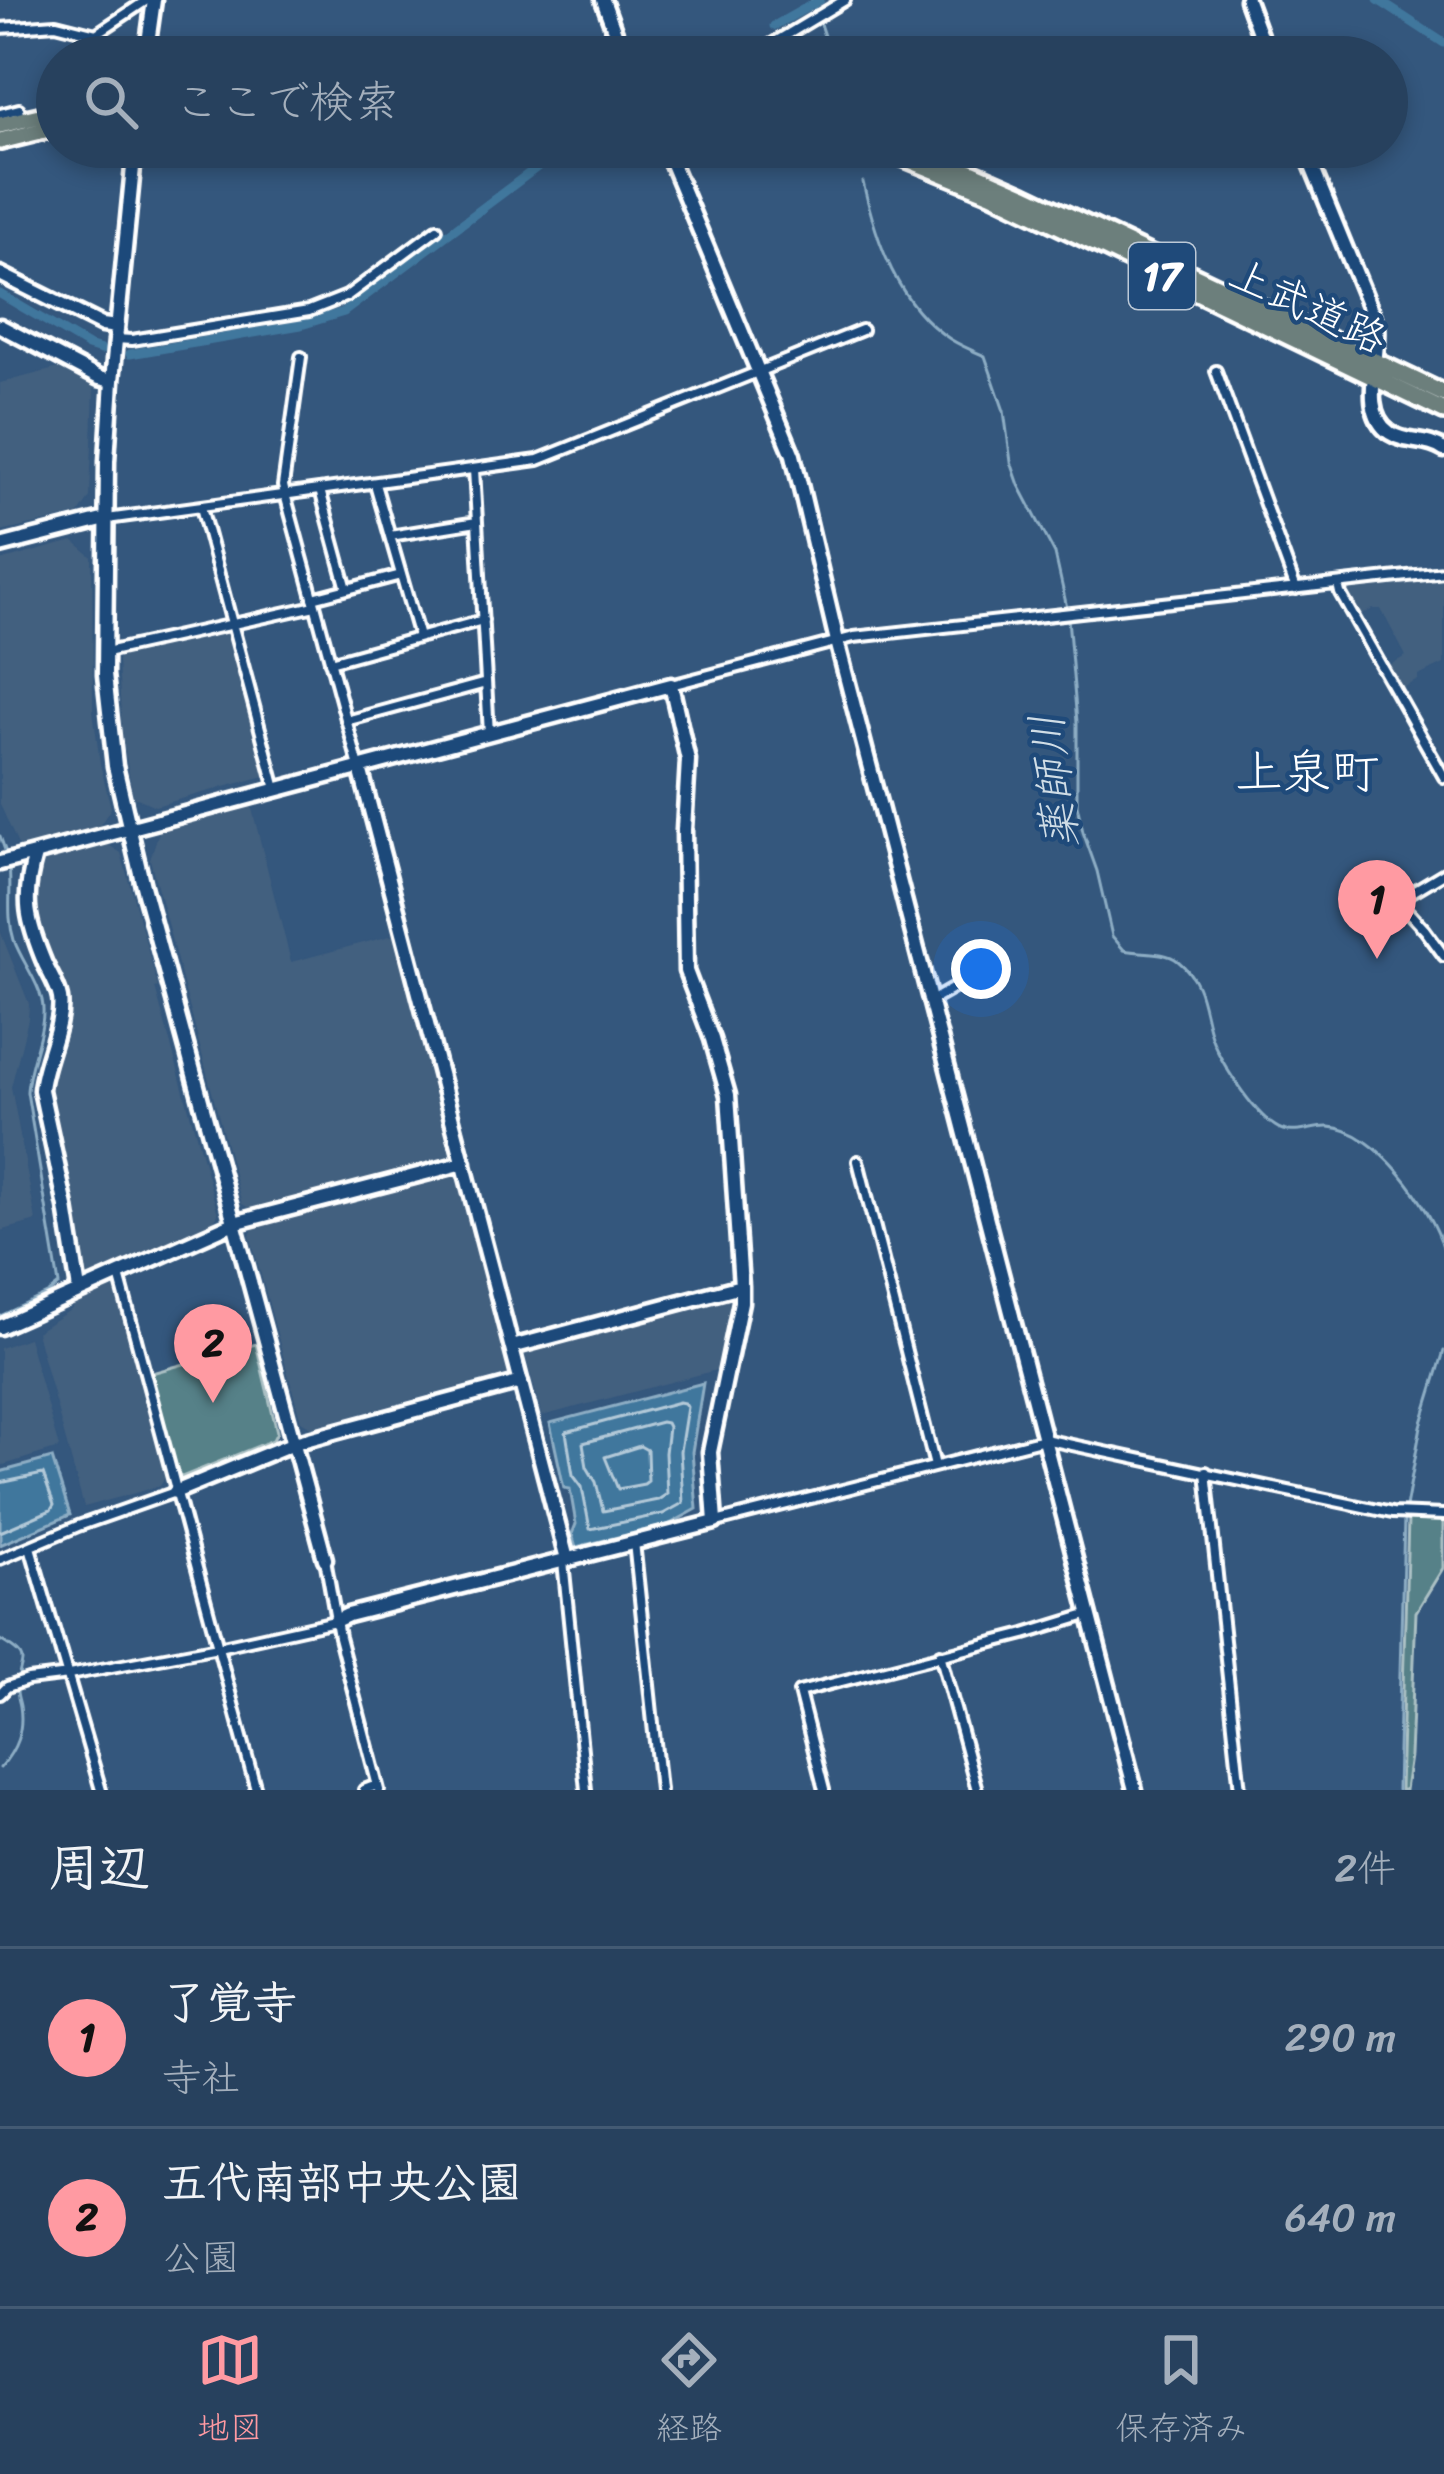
<!DOCTYPE html>
<html lang="ja">
<head>
<meta charset="utf-8">
<style>
	body { margin:0; font-family:Sriracha,"Klee One",sans-serif; background:#2f4864; color:#f1f3f6 }
	.you { position:absolute; left:981px; top:969px; width:42px; height:42px; margin:-30px; border:9px solid #fff; border-radius:50%; background:#1a73e8; box-shadow:0 0 0 18px #1a73e833 }
	.badge { display:grid; place-items:center; width:78px; height:78px; border-radius:50%; background:#ff9aa2; color:#111; font-size:39px; font-weight:700 }
	.pin { position:absolute; translate:-50% -99px; filter:drop-shadow(0 3px 6px #0008) }
	.pin::after { content:''; position:absolute; top:63px; width:42px; height:36px; background:inherit; clip-path:polygon(0 0,100% 0,50% 100%) }
	.list { margin:0; padding:0; list-style:none }
	h2 { display:flex; justify-content:space-between; align-items:center; height:156px; margin:0; padding:0 48px; font-size:51px }
	h2 small { font-size:39px; font-weight:400; color:#a4afbc }
	.list li { display:grid; grid-template-columns:78px 1fr auto; gap:36px; align-items:center; box-sizing:border-box; height:180px; padding:0 48px; border-top:3px solid #435a73 }
	.list b { display:block; font-size:45px; white-space:nowrap }
	.list p { margin:0; font-size:39px; white-space:nowrap; color:#a4afbc }
	.list em { font-size:39px; font-style:normal; color:#a4afbc }
	.icon { flex:none; width:66px; height:66px; fill:none; stroke:currentColor; stroke-width:2; stroke-linecap:round; stroke-linejoin:round }
	.map { position:relative; flex:none; width:1444px; height:1790px; overflow:hidden }
	.search { position:absolute; background:#27415e; box-shadow:0 6px 18px #0003; left:36px; right:36px; top:36px; height:132px; display:flex; align-items:center; gap:30px; box-sizing:border-box; padding:0 42px; border-radius:66px; color:#a4afbc; font-size:45px }
	.sheet { height:516px; background:#27415e }
	nav { display:flex; justify-content:space-around; align-items:center; box-sizing:border-box; height:168px; border-top:3px solid #435a73; background:#27415e; font-size:33px; color:#a4afbc }
	nav a { display:grid; justify-items:center; gap:6px }
	nav .on { color:#ff9aa2 }
	.map>svg:first-child { display:block }
</style>
</head>
<body>
<div class="map">
<svg width="1444" height="1790" viewBox="0 0 1444 1790">
	<rect width="100%" height="100%" fill="#34577d"/>
	<filter id="ink" filterUnits="userSpaceOnUse"><feTurbulence type="fractalNoise" baseFrequency=".00833" numOctaves="2"/><feDisplacementMap in="SourceGraphic" scale="24" xChannelSelector="R" yChannelSelector="G"/><feConvolveMatrix kernelMatrix="1 2 1 2 8 2 1 2 1" color-interpolation-filters="sRGB"/></filter>
	<g filter="url(#ink)">
		<path fill="#43607f" d="M 63,367 L 94,387 L 90,497 L 78,515 L 0,532 L 0,383 Z
			M 73,541 L 92,557 L 93,711 L 100,764 L 111,808 L 98,828 L 19,847 L 0,804 L 0,561 Z
			M 1444,577 L 1444,664 L 1418,676 L 1418,680 L 1397,690 L 1384,668 L 1406,656 L 1381,609 L 1373,609 L 1357,617 L 1340,589 Z
			M 224,632 L 230,636 L 268,775 L 155,806 L 133,796 L 122,735 L 118,659 L 122,655 Z
			M 251,805 L 291,962 L 398,934 L 456,1153 L 452,1160 L 255,1211 L 242,1204 L 150,859 L 160,829 Z
			M 104,842 L 121,853 L 158,987 L 155,988 L 218,1214 L 211,1226 L 87,1281 L 82,1279 L 56,1121 L 48,1095 L 50,1075 L 67,1005 L 64,989 L 39,932 L 32,890 L 39,865 L 45,858 Z
			M 0,931 L 29,1004 L 28,1019 L 11,1087 L 36,1221 L 0,1231 Z
			M 455,1171 L 461,1175 L 512,1368 L 508,1374 L 311,1427 L 301,1421 L 250,1235 L 257,1221 Z
			M 106,1286 L 118,1291 L 167,1474 L 160,1486 L 84,1507 L 36,1332 L 72,1309 L 72,1305 Z
			M 730,1294 L 735,1298 L 720,1369 L 542,1416 L 525,1354 L 529,1349 Z
			M 28,1338 L 59,1448 L 0,1466 L 0,1348 Z"/>
		<path fill="#578188" stroke="#abc0c4" stroke-width="3" d="M 256,1344 L 277,1432 L 273,1440 L 182,1477 L 175,1475 L 148,1374 Z
			M 1408,1519 L 1443,1520 L 1443,1568 L 1416,1612 L 1410,1756 L 1405,1790 L 1400,1790 Z"/>
		<path fill="#41779d" stroke="#8dadc4" stroke-width="3" d="M 703,1383 L 692,1452 L 697,1509 L 668,1525 L 576,1547 L 572,1534 L 576,1524 L 570,1489 L 564,1488 L 550,1423 Z
			M 52,1458 L 70,1515 L 0,1545 L 0,1472 Z"/>
		<g fill="none" stroke-linecap="round" stroke-linejoin="round">
			<path stroke="#b3c9d8" stroke-width="3" d="M 679,1402 L 684,1403 L 687,1407 L 680,1451 L 683,1503 L 663,1514 L 590,1529 L 582,1487 L 573,1475 L 566,1432 Z
				M 661,1422 L 666,1423 L 668,1427 L 665,1453 L 667,1494 L 658,1500 L 603,1511 L 596,1482 L 587,1467 L 583,1443 Z
				M 640,1446 L 647,1450 L 648,1481 L 644,1484 L 618,1489 L 605,1457 Z
				M 0,1483 L 43,1474 L 54,1505 L 51,1510 L 0,1532"/>
			<path stroke="#8dadc4" stroke-width="3" d="M 812,0 L 831,57
				M 853,147 L 853,150
				M 863,182 C 876,240 897,305 950,339 C 961,346 973,351 985,356 L 1004,411 L 1011,462 L 1019,485 L 1055,554 L 1067,608
				M 1068,618 L 1077,722 L 1077,805 L 1083,832 L 1097,871 L 1112,936 L 1124,950 C 1141,954 1164,950 1178,961 C 1204,982 1202,1008 1211,1036 C 1220,1062 1252,1111 1275,1126 C 1292,1138 1311,1126 1329,1127 C 1377,1129 1432,1208 1444,1250
				M 0,836 L 7,856
				M 0,1316 L 49,1293 L 59,1285 L 27,1092 C 28,1064 48,1026 42,1000 C 37,979 21,960 14,940 C 6,915 12,891 9,866
				M 0,1640 C 34,1660 19,1658 17,1687 C 16,1693 19,1700 20,1706 C 24,1731 16,1750 0,1768
				M 1397,1790 L 1404,1518 L 1421,1426 L 1444,1351"/>
			<path stroke="#41779d" stroke-width="9" d="M 1378,0 L 1444,43
				M 774,26 L 820,0
				M 0,294 L 88,346 L 101,350
				M 130,354 L 301,325 L 344,312 L 564,147"/>
			<defs>
				<path id="street" d="M 0,28 L 56,24 L 96,34 L 147,0
					M 750,57 L 845,0
					M 0,114 L 19,109 L 21,118
					M 116,339 L 132,340 L 309,311 L 347,296 L 437,229
					M 301,357 L 283,486 L 285,494 L 359,767
					M 1216,371 L 1296,589
					M 474,469 L 489,734
					M 375,484 L 419,637
					M 320,490 L 347,589
					M 201,507 L 276,789
					M 107,519 L 538,460 L 862,330
					M 390,536 L 477,522
					M 1338,584 L 1340,593 L 1444,777
					M 313,598 L 401,575
					M 106,652 L 315,606
					M 330,662 L 483,620
					M 671,685 L 854,637 L 1444,572
					M 346,721 L 486,683
					M 1388,890 L 1425,930 L 1444,956
					M 1397,901 L 1444,873
					M 931,1001 L 982,972
					M 858,1161 L 935,1466
					M 119,1275 L 256,1790
					M 1206,1472 L 1240,1790
					M 716,1522 L 1044,1439 L 1392,1513 L 1444,1515
					M 634,1542 L 660,1790
					M 30,1547 L 101,1790
					M 0,1559 L 78,1526 L 175,1492
					M 325,1559 L 339,1637 L 379,1790
					M 563,1561 L 586,1790
					M 940,1654 L 977,1790
					M 0,1694 L 7,1687 L 28,1680 L 69,1675 L 218,1647 L 335,1621
					M 364,1790 L 377,1785
					M 824,1790 L 799,1692 L 1025,1634 L 1090,1614"/>
				<path id="secondary" d="M 603,0 L 624,57
					M 1247,0 L 1268,57
					M 146,57 L 154,0
					M 135,147 L 112,381 L 107,461 L 105,675 L 115,766 L 143,886 L 325,1559
					M 665,147 L 793,455 L 837,641 L 1135,1790
					M 1304,147 L 1377,325 C 1381,358 1358,412 1390,433 C 1407,444 1427,438 1444,450
					M 0,274 L 102,325 L 117,327
					M 0,326 L 99,378 L 112,381
					M 0,546 L 106,519
					M 360,768 L 567,1559
					M 35,855 C 22,900 27,921 45,964 C 50,974 58,987 60,998 C 64,1025 43,1062 41,1090 L 66,1207 L 79,1290
					M 0,863 L 671,685 L 688,760 L 684,830 L 686,971 L 712,1039 L 728,1095 L 741,1286 L 741,1302 L 710,1452 L 715,1522 L 348,1615 L 335,1621
					M 0,1327 L 234,1223 L 464,1163
					M 512,1347 L 741,1286
					M 175,1492 L 294,1443 L 521,1382"/>
				<path id="highway" d="M 397,57 L 513,57
					M 0,125 L 57,112
					M 0,141 L 57,127
					M 878,147 L 991,193 L 1444,411
					M 914,147 L 1024,195 L 1444,394"/>
			</defs>
			<use href="#street" stroke="#fff" stroke-width="16"/>
			<use href="#secondary" stroke="#fff" stroke-width="21"/>
			<use href="#highway" stroke="#fff" stroke-width="24"/>
			<use href="#street" stroke="#1f4a7a" stroke-width="8"/>
			<use href="#secondary" stroke="#1f4a7a" stroke-width="12"/>
			<use href="#highway" stroke="#6c7f7c" stroke-width="15"/>
		</g>
	</g>
	<g text-anchor="middle" dominant-baseline="central" stroke-width="9" stroke-linejoin="round" paint-order="stroke">
		<rect fill="#1f4a7a" stroke="#bcc9d7" stroke-width="3" x="1129" y="243" width="66" height="66" rx="9"/>
		<g font-size="39" font-weight="bold" fill="#fff">
			<text x="1162" y="276">17</text>
		</g>
		<g font-size="42" fill="#fff" stroke="#1f4a7a">
			<text transform="translate(1308 306) rotate(25)">上武道路</text>
		</g>
		<g font-size="45" font-style="italic" fill="#d0dde6" stroke="#1f4a7a">
			<text transform="translate(1054 781) rotate(-97)">薬師川</text>
		</g>
		<g font-size="48" fill="#fff" stroke="#1f4a7a">
			<text x="1307" y="771">上泉町</text>
		</g>
	</g>
</svg>
<div class="you"></div>
<div class="pin badge" style="left:1377px;top:959px">1</div>
<div class="pin badge" style="left:213px;top:1403px">2</div>
<div class="search"><svg class="icon" aria-label="search" viewBox="0 0 24 24"><circle cx="10" cy="10" r="6"/><path d="M15 15l6 6"/></svg>ここで検索</div>
</div>
<section class="sheet">
<h2>周辺<small>2件</small></h2>
<ul class="list">
<li><span class="badge">1</span><div><b>了覚寺</b><p>寺社</p></div><em>290 m</em></li>
<li><span class="badge">2</span><div><b>五代南部中央公園</b><p>公園</p></div><em>640 m</em></li>
</ul>
</section>
<nav>
<a class="on"><svg class="icon" aria-label="map" viewBox="0 0 24 24"><path d="M3 6l6-2 6 2 6-2v14l-6 2-6-2-6 2zM9 4v14M15 6v14"/></svg>地図</a>
<a><svg class="icon" aria-label="directions" viewBox="0 0 24 24"><path d="M12 3l9 9-9 9-9-9zM9 14v-3h6M13 9l2 2-2 2"/></svg>経路</a>
<a><svg class="icon" aria-label="saved" viewBox="0 0 24 24"><path d="M7 4h10v16l-5-4-5 4z"/></svg>保存済み</a>
</nav>
</body>
</html>
